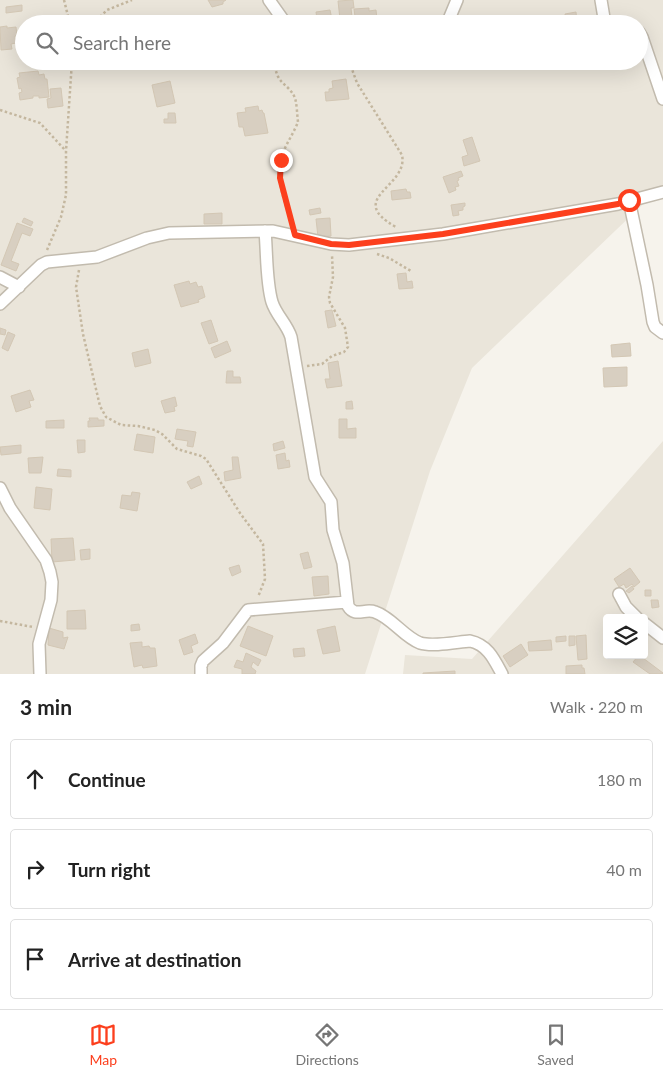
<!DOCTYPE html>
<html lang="en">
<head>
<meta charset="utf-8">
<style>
	body { margin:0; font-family:Lato,sans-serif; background:#f6f6f6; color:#222 }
	.controls { position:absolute; right:15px; bottom:15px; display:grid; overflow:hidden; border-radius:5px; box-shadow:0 5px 20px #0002 }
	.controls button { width:45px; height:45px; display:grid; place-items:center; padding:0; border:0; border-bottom:1px solid #e0e0e0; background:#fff; color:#222; font:25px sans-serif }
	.stop { position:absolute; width:15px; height:15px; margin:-11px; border:4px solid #fc3f1d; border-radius:50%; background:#fff }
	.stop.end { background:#fc3f1d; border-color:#fff; box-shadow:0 1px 5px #0008 }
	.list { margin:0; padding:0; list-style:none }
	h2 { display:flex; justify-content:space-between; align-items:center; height:65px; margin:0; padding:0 20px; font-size:21px }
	h2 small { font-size:16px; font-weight:400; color:#767676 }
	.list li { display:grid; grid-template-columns:32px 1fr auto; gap:15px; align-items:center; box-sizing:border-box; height:80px; margin:0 10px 10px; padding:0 10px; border:1px solid #e0e0e0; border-radius:5px }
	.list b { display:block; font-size:19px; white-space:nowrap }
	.list em { font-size:16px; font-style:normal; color:#767676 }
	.icon { flex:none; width:28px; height:28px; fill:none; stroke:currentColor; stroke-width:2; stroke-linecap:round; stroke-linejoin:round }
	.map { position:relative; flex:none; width:663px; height:674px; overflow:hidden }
	.search { position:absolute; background:#fff; box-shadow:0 5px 20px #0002; left:15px; right:15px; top:15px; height:55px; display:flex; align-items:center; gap:12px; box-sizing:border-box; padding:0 18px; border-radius:28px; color:#767676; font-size:19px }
	.sheet { height:335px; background:#fff }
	nav { display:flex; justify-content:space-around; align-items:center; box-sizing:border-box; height:70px; border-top:1px solid #e0e0e0; background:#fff; font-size:14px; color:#767676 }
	nav a { display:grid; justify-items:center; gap:2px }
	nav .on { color:#fc3f1d }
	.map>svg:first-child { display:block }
</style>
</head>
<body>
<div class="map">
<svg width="663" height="674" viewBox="0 0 663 674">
	<rect width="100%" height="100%" fill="#f6f3ec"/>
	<path fill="#eae5da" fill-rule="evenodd" d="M 0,0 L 663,0 L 663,185 L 472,368 L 430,471 L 365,674 L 0,674 ZM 24,24 L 639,24 L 639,61 L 24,61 Z
		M 663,441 L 663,674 L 403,674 L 405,655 L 472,659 ZM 607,618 L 644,618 L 644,655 L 607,655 Z"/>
	<path fill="#d8cfc1" stroke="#d3c7b4" d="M 208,0 L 226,0 L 223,2 L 223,4 L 212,7 Z
		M 353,0 L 354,8 L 351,8 L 352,17 L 340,19 L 338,1 Z
		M 22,5 L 22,11 L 6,13 L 6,7 Z
		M 369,8 L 369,11 L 376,10 L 377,19 L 371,20 L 371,23 L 356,24 L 354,9 Z
		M 330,10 L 333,24 L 322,24 L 321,18 L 317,19 L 316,12 Z
		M 576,12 L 577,22 L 566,23 L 565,14 Z
		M 7,26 L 7,28 L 16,27 L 17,36 L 15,36 L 16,43 L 11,44 L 12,49 L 1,50 L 0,27 Z
		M 97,61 L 107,61 L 108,66 L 98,68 Z
		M 38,71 L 39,75 L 44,74 L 45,79 L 47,79 L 49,97 L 39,98 L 39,96 L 33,96 L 33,98 L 20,100 L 19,93 L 22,92 L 21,88 L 19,89 L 17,78 L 20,77 L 19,73 Z
		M 346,79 L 349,99 L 326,101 L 325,92 L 329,92 L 329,89 L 333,88 L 332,81 Z
		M 170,81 L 175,103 L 157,107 L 152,85 Z
		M 61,88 L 63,106 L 48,108 L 47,99 L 51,98 L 50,89 Z
		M 258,106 L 259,111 L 262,110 L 263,113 L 264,113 L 268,133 L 245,136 L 243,127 L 239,127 L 237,113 L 246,112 L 245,108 Z
		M 168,113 L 175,113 L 176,123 L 164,123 L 164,119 L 168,119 Z
		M 472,137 L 480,161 L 464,166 L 462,157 L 468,155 L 463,140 Z
		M 461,171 L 463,176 L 458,178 L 459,180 L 457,181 L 459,186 L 455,187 L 456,190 L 449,193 L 443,177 Z
		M 406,189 L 407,192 L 410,192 L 411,198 L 392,200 L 391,191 Z
		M 465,203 L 465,206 L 463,207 L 463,210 L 458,211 L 459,215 L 453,216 L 451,205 Z
		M 320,208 L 321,213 L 310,215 L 309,210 Z
		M 222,213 L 222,224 L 204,224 L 204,214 Z
		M 24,218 L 33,222 L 31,226 L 22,222 Z
		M 330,218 L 331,236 L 318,237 L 316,219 Z
		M 17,223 L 33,229 L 30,236 L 22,233 L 11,261 L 19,264 L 16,271 L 1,265 Z
		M 406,273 L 407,282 L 412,281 L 413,288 L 399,289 L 397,274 Z
		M 189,281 L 190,284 L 196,282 L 198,287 L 202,286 L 205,297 L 198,300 L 199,302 L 181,307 L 174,285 Z
		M 332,310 L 336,326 L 328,328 L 325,311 Z
		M 211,320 L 218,341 L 209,344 L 201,323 Z
		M 0,328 L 6,330 L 5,335 L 0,334 Z
		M 8,332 L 15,335 L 8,351 L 2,348 Z
		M 227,341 L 231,351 L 215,358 L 211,348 Z
		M 630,343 L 631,356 L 612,357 L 611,345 Z
		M 148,349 L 151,363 L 135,367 L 132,353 Z
		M 338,361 L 342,386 L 327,388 L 325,379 L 330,379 L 328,363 Z
		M 627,367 L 627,386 L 604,387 L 603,368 Z
		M 227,371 L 233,371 L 233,377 L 240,377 L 241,383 L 226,383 Z
		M 30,390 L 34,400 L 29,401 L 31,407 L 16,412 L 11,396 Z
		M 175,397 L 177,406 L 174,407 L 175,411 L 165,413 L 161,401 Z
		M 352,401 L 353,409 L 346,409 L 346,402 Z
		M 89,418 L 98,418 L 98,420 L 104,420 L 104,426 L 88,427 L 88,421 L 90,421 Z
		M 339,419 L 347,419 L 347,429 L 356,428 L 356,438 L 339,438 Z
		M 64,420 L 64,428 L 46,428 L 46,421 Z
		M 177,429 L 196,432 L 193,447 L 187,446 L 188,441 L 175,439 Z
		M 137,434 L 155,437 L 153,453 L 134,450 Z
		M 77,440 L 85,440 L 85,452 L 78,453 Z
		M 283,441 L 285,448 L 274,451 L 273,444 Z
		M 21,445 L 21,453 L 1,455 L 0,447 Z
		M 285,453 L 286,461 L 289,460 L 290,467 L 278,469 L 276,455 Z
		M 43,457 L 41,473 L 29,473 L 28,458 Z
		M 232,457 L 238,457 L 241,478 L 225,481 L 224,472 L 233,470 Z
		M 58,469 L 71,470 L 71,477 L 57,476 Z
		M 199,476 L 202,484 L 191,489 L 187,482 Z
		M 36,487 L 52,489 L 50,510 L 34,508 Z
		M 132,492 L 140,493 L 137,511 L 120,508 L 122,495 L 131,496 Z
		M 73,538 L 75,560 L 52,562 L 51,539 Z
		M 90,549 L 90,559 L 81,560 L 80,550 Z
		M 308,552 L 312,567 L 304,569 L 300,554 Z
		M 239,565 L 241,572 L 232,576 L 229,568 Z
		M 630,568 L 640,582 L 634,587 L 632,584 L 626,588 L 624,584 L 619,587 L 614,579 Z
		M 328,576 L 329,594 L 314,596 L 312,577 Z
		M 632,586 L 634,589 L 629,593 L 626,591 Z
		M 645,590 L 651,590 L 651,596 L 645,596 Z
		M 651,600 L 658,600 L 659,607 L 652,608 Z
		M 85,610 L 86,629 L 67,629 L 67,611 Z
		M 139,624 L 140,630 L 131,631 L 131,625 Z
		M 248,626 L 273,636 L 266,656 L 240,646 Z
		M 335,626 L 340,651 L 323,654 L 317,630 Z
		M 49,628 L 63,632 L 63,638 L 68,637 L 64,649 L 48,645 Z
		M 195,634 L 198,643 L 191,646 L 193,652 L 184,655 L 179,640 Z
		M 586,635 L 587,659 L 578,660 L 576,636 Z
		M 566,636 L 566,641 L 556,642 L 556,637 Z
		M 569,636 L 575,636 L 575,645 L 569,646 Z
		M 551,640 L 552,650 L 529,651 L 528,642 Z
		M 142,642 L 142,647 L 149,646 L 150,648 L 155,648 L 157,666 L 143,668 L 142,665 L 134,667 L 130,643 Z
		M 521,644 L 528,655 L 510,667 L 503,656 Z
		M 304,648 L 305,656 L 294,657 L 293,649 Z
		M 246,653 L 261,660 L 258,666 L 253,662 L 251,667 L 256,671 L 255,674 L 242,674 L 242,669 L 234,667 L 237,660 L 243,662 Z
		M 639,655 L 663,673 L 663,674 L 650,674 L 633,662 Z
		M 582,665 L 582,668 L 584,668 L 585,674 L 566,674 L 566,666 Z
		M 455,671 L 455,674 L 423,674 L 423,673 Z"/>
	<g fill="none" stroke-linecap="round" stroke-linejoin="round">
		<defs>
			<path id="street" d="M 269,0 L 286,24
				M 601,0 L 605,24
				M 447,24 L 457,0
				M 639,32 L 642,37 L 663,99
				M 629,200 L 647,285 L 653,322 L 655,327 L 663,333
				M 265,231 C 267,252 266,282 272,302 C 276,315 287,324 291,337 L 315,477 L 331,502 L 333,530 L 343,563 L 348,606 C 355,618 365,608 375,612 C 391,617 404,637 420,643 C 433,647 457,642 470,641 C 488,645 494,659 502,674
				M 0,277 L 19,287
				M 0,304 L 41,265 L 47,262 L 97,257 L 147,238 L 169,233 L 273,231 L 331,244 L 349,245 L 443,234 L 618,204 L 663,192
				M 0,488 L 10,508 L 46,560 L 50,572 L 52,582 L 51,600 L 39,644 L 40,674
				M 619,594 L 626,607 L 637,618
				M 644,623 L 663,638
				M 201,674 L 201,666 L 203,661 L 223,643 L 248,610 L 347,602"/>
		</defs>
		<use href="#street" stroke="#c2bbae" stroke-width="14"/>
		<path stroke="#c4b79f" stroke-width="2.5" stroke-dasharray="2.5 2.5" stroke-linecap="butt" d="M 64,0 L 70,24
			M 93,24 L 107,10 L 132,0
			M 275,61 C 275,85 288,82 295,98 C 297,105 297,114 298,122 C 293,135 283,148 280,162 C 276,182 286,205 292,224
			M 349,61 L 357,83 L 402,155 C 409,187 344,198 396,227
			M 0,110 L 40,123 L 65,150
			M 47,250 L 61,217 L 66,195 L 66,151 L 72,61
			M 377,254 L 389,258 L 411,271
			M 79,270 L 76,287 L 83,334 L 100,406 L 106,417 L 121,425 L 138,426 L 155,430 L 162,434 L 177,449 L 201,456 L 206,459 L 240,513 L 263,544 L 265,579 L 258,597
			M 307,366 L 322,364 L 332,356 L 344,352 L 348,347 L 345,328 L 330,303 L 329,297 L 333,277 L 332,255
			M 0,621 L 33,627"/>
		<use href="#street" stroke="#fff" stroke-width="11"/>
	</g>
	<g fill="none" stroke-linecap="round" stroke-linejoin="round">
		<path stroke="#fc3f1d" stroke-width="6" d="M 281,160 L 280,178 L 295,235 L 331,244 L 349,245 L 443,234 L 618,204 L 629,200"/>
	</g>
</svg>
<div class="controls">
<button><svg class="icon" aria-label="layers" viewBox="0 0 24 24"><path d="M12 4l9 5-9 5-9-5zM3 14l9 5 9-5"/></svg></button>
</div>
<div class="stop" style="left:629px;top:200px"></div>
<div class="stop end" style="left:281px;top:160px"></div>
<div class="search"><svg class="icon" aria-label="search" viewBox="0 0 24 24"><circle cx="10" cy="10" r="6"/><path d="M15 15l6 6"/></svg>Search here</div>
</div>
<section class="sheet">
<h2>3 min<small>Walk · 220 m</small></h2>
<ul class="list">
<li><svg class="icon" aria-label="ahead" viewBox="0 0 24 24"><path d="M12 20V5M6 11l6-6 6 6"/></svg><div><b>Continue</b></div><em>180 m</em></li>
<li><svg class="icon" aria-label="right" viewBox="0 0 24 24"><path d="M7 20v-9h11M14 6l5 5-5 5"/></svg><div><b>Turn right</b></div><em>40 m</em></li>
<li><svg class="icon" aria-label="arrive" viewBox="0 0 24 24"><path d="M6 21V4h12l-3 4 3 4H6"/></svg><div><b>Arrive at destination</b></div></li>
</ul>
</section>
<nav>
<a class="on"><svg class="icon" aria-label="map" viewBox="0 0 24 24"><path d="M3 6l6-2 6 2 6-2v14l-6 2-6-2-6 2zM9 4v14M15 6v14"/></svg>Map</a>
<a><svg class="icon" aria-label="directions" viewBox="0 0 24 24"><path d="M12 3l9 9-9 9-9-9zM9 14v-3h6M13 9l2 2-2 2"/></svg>Directions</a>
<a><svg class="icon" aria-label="saved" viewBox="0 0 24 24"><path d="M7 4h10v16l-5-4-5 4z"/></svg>Saved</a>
</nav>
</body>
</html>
